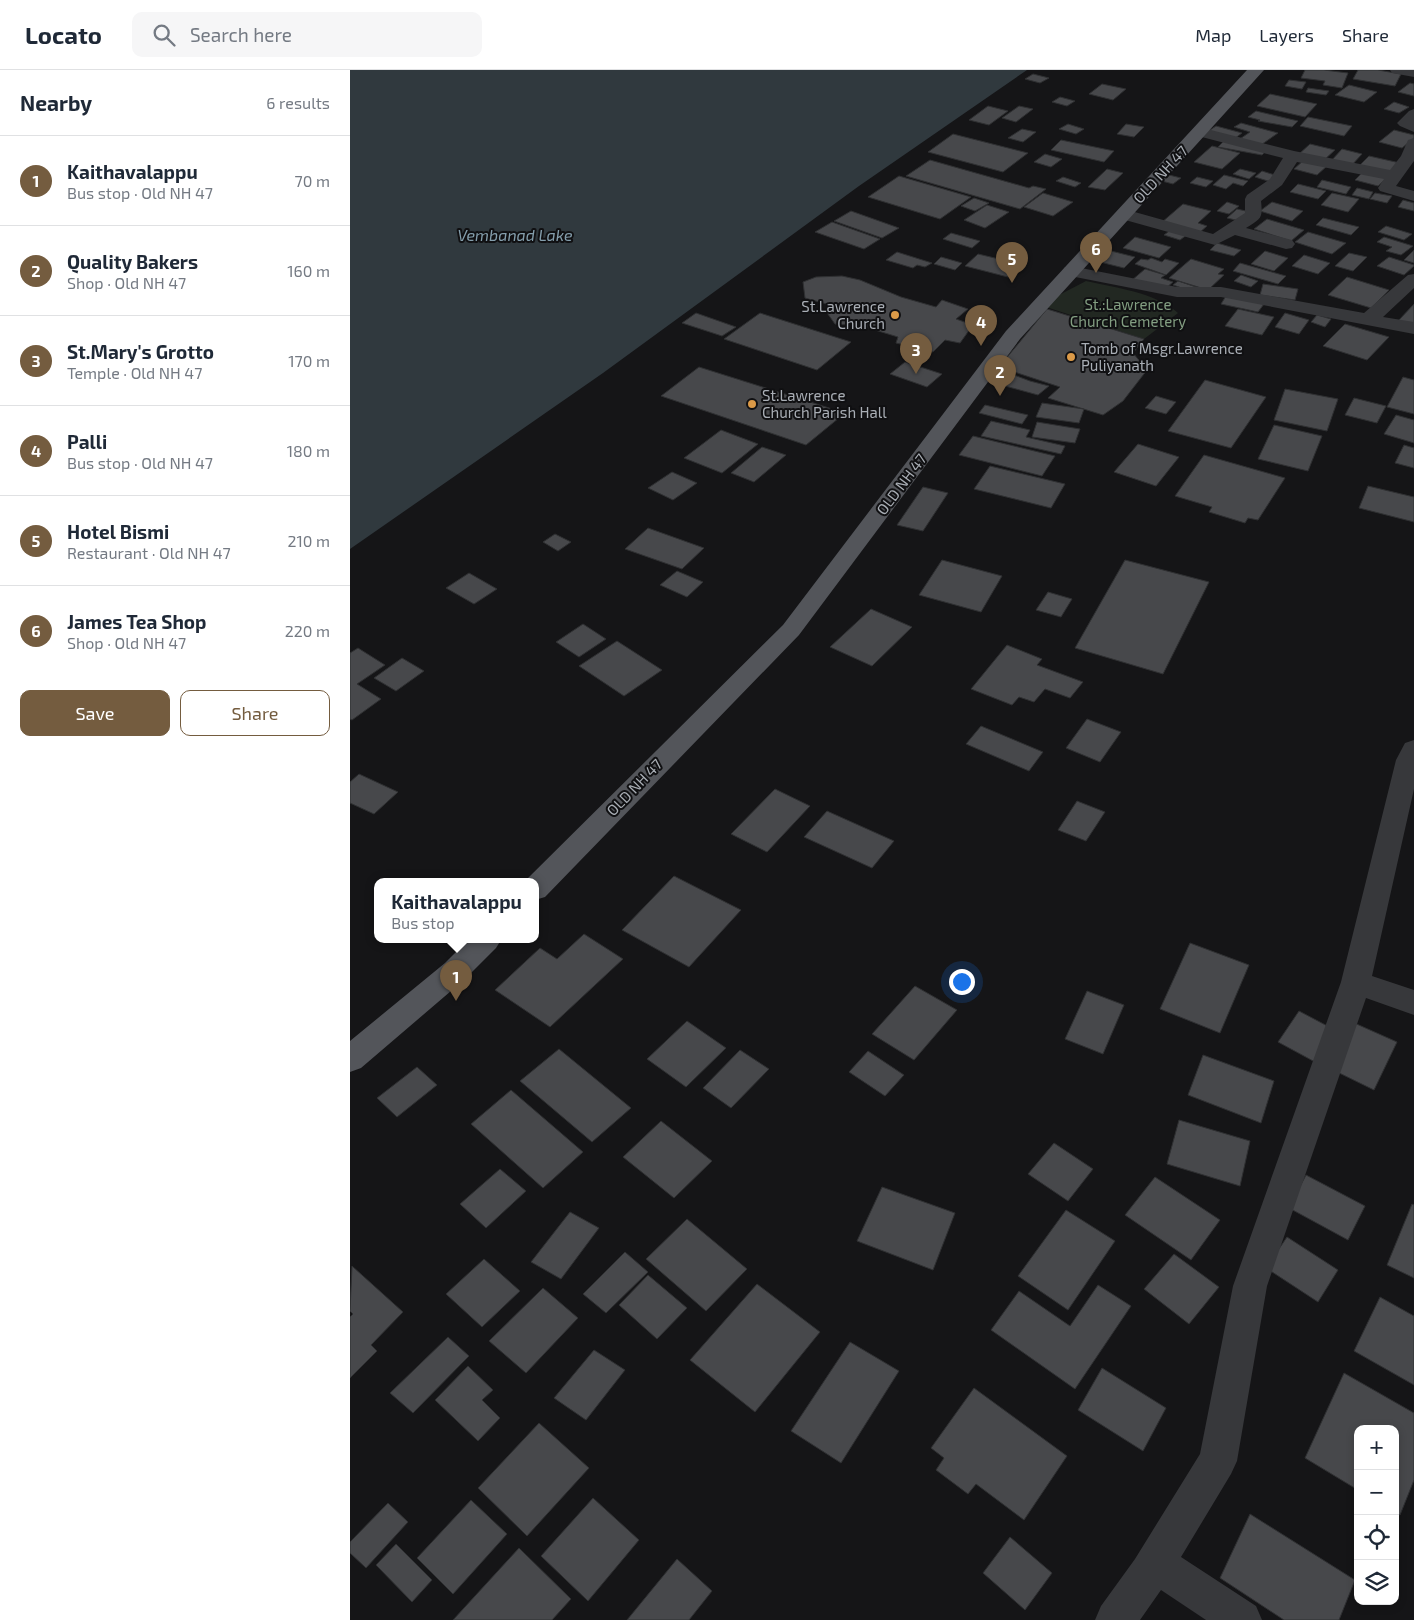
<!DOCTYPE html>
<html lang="en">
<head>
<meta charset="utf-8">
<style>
	body { margin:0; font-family:"Exo 2",sans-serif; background:#f6f6f7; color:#1f2937 }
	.controls { position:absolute; right:15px; bottom:15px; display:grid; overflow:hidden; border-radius:10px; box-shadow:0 2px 8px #0003 }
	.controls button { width:45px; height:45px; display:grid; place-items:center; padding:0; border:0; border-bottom:1px solid #e0e1e3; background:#fff; color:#1f2937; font:25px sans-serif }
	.you { position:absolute; left:611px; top:911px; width:18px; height:18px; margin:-12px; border:4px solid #fff; border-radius:50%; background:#1a73e8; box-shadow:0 0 0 8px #1a73e833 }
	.badge { display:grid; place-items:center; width:32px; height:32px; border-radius:50%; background:#745c3f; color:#fff; font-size:16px; font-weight:700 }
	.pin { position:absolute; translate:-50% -41px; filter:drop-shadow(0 1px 2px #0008) }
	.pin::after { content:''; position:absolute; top:26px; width:18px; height:15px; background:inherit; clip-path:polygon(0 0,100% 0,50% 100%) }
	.popup { position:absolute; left:24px; top:808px; width:165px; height:65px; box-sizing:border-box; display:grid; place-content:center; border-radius:10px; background:#fff; filter:drop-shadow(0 1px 4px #0005); font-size:16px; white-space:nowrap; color:#747a83 }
	.popup b { font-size:19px; color:#1f2937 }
	.popup::after { content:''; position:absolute; left:50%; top:100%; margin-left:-10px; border:10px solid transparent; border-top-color:#fff }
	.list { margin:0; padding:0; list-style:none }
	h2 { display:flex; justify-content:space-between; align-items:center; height:65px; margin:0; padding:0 20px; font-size:21px }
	h2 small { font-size:16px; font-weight:400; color:#747a83 }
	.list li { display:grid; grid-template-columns:32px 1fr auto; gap:15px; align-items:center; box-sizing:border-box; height:90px; padding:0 20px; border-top:1px solid #e0e1e3 }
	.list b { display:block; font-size:19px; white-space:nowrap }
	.list p { margin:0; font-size:16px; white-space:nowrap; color:#747a83 }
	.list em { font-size:16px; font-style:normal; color:#747a83 }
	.actions { display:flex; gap:10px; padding:15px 20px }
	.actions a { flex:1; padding:11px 0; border:1px solid #745c3f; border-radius:10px; text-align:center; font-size:18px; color:#745c3f }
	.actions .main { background:#745c3f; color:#fff }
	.icon { flex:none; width:28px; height:28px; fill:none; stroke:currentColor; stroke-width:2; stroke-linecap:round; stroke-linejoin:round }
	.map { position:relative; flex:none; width:1064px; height:1550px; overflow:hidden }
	header { display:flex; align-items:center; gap:30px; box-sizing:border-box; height:70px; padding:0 25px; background:#fff; border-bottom:1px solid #e0e1e3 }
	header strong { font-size:24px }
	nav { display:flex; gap:28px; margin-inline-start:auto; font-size:18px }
	.search { width:350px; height:45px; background:#f6f6f7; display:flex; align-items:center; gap:12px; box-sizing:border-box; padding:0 18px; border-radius:10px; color:#747a83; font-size:19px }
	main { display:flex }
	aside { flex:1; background:#fff }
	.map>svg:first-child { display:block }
</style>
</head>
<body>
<header>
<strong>Locato</strong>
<div class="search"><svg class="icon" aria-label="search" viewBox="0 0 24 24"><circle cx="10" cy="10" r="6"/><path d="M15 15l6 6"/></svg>Search here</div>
<nav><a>Map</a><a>Layers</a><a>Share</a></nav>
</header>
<main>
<aside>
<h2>Nearby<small>6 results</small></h2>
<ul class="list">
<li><span class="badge">1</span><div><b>Kaithavalappu</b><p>Bus stop · Old NH 47</p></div><em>70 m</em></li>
<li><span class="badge">2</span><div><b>Quality Bakers</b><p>Shop · Old NH 47</p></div><em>160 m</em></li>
<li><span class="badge">3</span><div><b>St.Mary's Grotto</b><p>Temple · Old NH 47</p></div><em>170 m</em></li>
<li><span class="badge">4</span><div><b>Palli</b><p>Bus stop · Old NH 47</p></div><em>180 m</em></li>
<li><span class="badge">5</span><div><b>Hotel Bismi</b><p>Restaurant · Old NH 47</p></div><em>210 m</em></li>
<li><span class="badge">6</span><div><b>James Tea Shop</b><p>Shop · Old NH 47</p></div><em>220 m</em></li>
</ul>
<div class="actions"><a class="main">Save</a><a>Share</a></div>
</aside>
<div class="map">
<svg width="1064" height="1550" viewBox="0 0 1064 1550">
	<rect width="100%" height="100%" fill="#151517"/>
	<path fill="#222822" d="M 736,211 C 766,218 805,222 828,243 L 794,269 L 690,235 Z"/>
	<path fill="#30393e" d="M 0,0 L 677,0 L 509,116 L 253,303 L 0,479 Z"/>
	<path fill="#47484b" stroke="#2f3032" d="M 955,0 L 974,0 L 998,3 L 992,18 L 973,15 L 975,11 L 951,8 Z
		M 1008,0 L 1028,0 L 1051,4 L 1045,16 L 1003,9 Z
		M 683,4 L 699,8 L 690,13 L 675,9 Z
		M 939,10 L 956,12 L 952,19 L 935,16 Z
		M 1060,13 L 1064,14 L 1064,26 L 1048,22 Z
		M 752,14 L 776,19 L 763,30 L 739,24 Z
		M 999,15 L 1027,22 L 1014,32 L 985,25 Z
		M 958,18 L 979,21 L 976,25 L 956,22 Z
		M 920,24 L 967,34 L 955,47 L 907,36 Z
		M 710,27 L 725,31 L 717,36 L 702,32 Z
		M 1044,32 L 1059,37 L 1049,43 L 1034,39 Z
		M 638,36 L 658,41 L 639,55 L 619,50 Z
		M 669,36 L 683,39 L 666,52 L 652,48 Z
		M 906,41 L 948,51 L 942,57 L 908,51 L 910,50 L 898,47 Z
		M 958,47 L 1002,56 L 994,66 L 950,56 Z
		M 891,53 L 928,63 L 908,77 L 887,71 L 900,62 L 884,57 Z
		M 718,54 L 734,59 L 726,64 L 709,59 Z
		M 776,54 L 794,57 L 784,67 L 767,64 Z
		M 866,56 L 892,63 L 884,69 L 857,62 Z
		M 672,59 L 686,62 L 673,72 L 658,68 Z
		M 1044,60 L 1064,65 L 1064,68 L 1052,78 L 1029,72 Z
		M 603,64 L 678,83 L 653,102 L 578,82 Z
		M 711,70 L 764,81 L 754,92 L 701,80 Z
		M 875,70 L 917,80 L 912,85 L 868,77 Z
		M 960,74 L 985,80 L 974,90 L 949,84 Z
		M 862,76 L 890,83 L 872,99 L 844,92 Z
		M 992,79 L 1012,84 L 1001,96 L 981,91 Z
		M 695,84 L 712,89 L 701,97 L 684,92 Z
		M 1019,86 L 1050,93 L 1041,103 L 1009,96 Z
		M 580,90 L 679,118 L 683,116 L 696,119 L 670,139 L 556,106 Z
		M 954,90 L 977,96 L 967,105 L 944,99 Z
		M 757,99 L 773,103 L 755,120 L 738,117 Z
		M 890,99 L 906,103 L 899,109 L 883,104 Z
		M 912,101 L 928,106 L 921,112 L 905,107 Z
		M 1014,101 L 1038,107 L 1028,116 L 1005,110 Z
		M 815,104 L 831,108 L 823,114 L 808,110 Z
		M 874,105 L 898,111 L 893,116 L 883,113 L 876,119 L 863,115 Z
		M 549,106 L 621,127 L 590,149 L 518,127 Z
		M 713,107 L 731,113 L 725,117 L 706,111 Z
		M 847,107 L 863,111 L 856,117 L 840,113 Z
		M 972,110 L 1001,117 L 996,124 L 967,117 Z
		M 948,114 L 976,121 L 968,129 L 940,122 Z
		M 1007,118 L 1023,122 L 1019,129 L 1002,125 Z
		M 693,123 L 723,132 L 703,146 L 674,137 Z
		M 982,123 L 1009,129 L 998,142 L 971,135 Z
		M 1025,123 L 1042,126 L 1037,133 L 1020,129 Z
		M 624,128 L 639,133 L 625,141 L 611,136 Z
		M 1053,130 L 1064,133 L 1064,141 L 1048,137 Z
		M 877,132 L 889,136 L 879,144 L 867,141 Z
		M 922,132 L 953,141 L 942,151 L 910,141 Z
		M 833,134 L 861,141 L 848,153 L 857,156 L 849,163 L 811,153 Z
		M 637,135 L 659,142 L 635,158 L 614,150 Z
		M 887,139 L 900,142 L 890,151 L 877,148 Z
		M 501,141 L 549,158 L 532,168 L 484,151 Z
		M 973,148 L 1009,157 L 1001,165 L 966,155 Z
		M 917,149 L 954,160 L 941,171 L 904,159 Z
		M 482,152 L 530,169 L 514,179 L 465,162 Z
		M 1036,156 L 1062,164 L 1054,170 L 1028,162 Z
		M 822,159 L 838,164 L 830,170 L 814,165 Z
		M 958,162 L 996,173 L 982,184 L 945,172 Z
		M 601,163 L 630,171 L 622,178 L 593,169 Z
		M 785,167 L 821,177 L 809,188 L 773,178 Z
		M 1034,167 L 1063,176 L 1051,185 L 1036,181 L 1042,177 L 1027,172 Z
		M 867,173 L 891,180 L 884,186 L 860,180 Z
		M 1064,180 L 1064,193 L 1054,190 Z
		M 761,181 L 785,187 L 774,198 L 750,192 Z
		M 915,181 L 938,188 L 924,201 L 901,194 Z
		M 547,182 L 582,193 L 575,197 L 567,195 L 563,198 L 536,190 Z
		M 999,183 L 1017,187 L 1003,201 L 985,196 Z
		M 628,184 L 670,194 L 658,207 L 615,196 Z
		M 954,185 L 980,193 L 968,204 L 942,196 Z
		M 591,187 L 612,193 L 605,200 L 584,194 Z
		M 1039,187 L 1064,195 L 1064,196 L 1054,205 L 1027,196 Z
		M 801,188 L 812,192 L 815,189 L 829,193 L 816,205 L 785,194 L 791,189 L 798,190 Z
		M 841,189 L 874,199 L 868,204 L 874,205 L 858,220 L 819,208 Z
		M 890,193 L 936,206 L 928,214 L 883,201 Z
		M 795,199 L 815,205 L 811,208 L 823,212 L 816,218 L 781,211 Z
		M 891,205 L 908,211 L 901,217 L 884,211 Z
		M 492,206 L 510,210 L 551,227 L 586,237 L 592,230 L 618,239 L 606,249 L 623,255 L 610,273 L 595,270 L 583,282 L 546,273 L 548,267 L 512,256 L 485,254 L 475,240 L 480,235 L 455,228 L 453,212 L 466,207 Z
		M 997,207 L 1039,220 L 1021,238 L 978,225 Z
		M 828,211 L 846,217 L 841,221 L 823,215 Z
		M 913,214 L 948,219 L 945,230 L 910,225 Z
		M 876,226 L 914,234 L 908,242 L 871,234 Z
		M 1064,234 L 1064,256 L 1048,251 Z
		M 697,239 L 794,269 L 783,283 L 797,300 L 773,331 L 753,345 L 698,328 L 710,317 L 649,297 Z
		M 888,239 L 924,247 L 912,265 L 875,256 Z
		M 346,243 L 386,257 L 372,266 L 332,253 Z
		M 410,243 L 501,272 L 467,300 L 374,269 Z
		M 935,243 L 959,250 L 949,264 L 925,257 Z
		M 967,245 L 981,249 L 975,257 L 961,252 Z
		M 995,254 L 1039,267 L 1017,290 L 973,276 Z
		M 555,292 L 592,304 L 577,317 L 540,304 Z
		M 349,297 L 495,343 L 456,375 L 311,326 Z
		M 664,305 L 680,311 L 699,316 L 688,325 L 655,316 Z
		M 1053,307 L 1064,310 L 1064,344 L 1037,337 Z
		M 855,310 L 916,327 L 881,378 L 818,361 Z
		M 935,319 L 988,329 L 977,361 L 924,350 Z
		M 806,326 L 826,332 L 816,344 L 795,338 Z
		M 1004,328 L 1036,336 L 1027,353 L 995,345 Z
		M 692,333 L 734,339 L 729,353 L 686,347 Z
		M 635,335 L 678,345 L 672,354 L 629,343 Z
		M 1046,345 L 1064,350 L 1064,373 L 1034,364 Z
		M 641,351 L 680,360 L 676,367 L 715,376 L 711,384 L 631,366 Z
		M 687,352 L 730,359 L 725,373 L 682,367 Z
		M 924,355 L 972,366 L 958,401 L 908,389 Z
		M 371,360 L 408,374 L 372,403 L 334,388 Z
		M 623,366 L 705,386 L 692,406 L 609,385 Z
		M 788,374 L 829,387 L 806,416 L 764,402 Z
		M 1054,375 L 1064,378 L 1064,398 L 1045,393 Z
		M 412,377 L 436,385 L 404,412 L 381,403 Z
		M 854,385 L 935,408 L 908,450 L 898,448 L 895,453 L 859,442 L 862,437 L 825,426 Z
		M 640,396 L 715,414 L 701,438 L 624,419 Z
		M 322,402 L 347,413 L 323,430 L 298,418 Z
		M 1018,416 L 1064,427 L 1064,452 L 1009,438 Z
		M 573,417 L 598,423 L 573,461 L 547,455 Z
		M 298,458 L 354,478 L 332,499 L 275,479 Z
		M 205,464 L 221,472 L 208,481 L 193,472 Z
		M 592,490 L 652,506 L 631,542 L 569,525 Z
		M 775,490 L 859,512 L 813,604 L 725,578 Z
		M 327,501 L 353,512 L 337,527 L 310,515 Z
		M 119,503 L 147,519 L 124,534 L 96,518 Z
		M 698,522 L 722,529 L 711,547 L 686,540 Z
		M 521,539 L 562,557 L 522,596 L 480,577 Z
		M 233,554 L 256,569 L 229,587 L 206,572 Z
		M 267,571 L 312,600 L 274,626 L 229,596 Z
		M 657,575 L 692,589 L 687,595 L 733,612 L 720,628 L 695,619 L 684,632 L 669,627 L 662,635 L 621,619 Z
		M 8,578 L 35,595 L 7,614 L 31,629 L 2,650 L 0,649 L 0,583 Z
		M 52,588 L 74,601 L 46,621 L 24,608 Z
		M 737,649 L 771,662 L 750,692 L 716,678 Z
		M 631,656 L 693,682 L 679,701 L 616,674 Z
		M 9,704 L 48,722 L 24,744 L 0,733 L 0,712 Z
		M 425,719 L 460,736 L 417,782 L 381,764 Z
		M 727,731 L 755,742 L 736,771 L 708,760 Z
		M 477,741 L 544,771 L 522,798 L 454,767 Z
		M 324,806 L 391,840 L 339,897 L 272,860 Z
		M 234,864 L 273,889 L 200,957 L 145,920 L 190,878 L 207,889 Z
		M 840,873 L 899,895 L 870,963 L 810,939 Z
		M 565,916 L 607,940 L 564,990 L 522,964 Z
		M 737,921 L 774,935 L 753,984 L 715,969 Z
		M 949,941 L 985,960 L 965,992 L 928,972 Z
		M 337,951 L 376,978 L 336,1017 L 297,989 Z
		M 1002,952 L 1047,972 L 1024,1020 L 979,998 Z
		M 209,979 L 281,1038 L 242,1072 L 170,1011 Z
		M 390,980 L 419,999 L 381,1038 L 353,1018 Z
		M 518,981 L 554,1005 L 535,1026 L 499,1002 Z
		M 853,985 L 924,1011 L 911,1053 L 838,1025 Z
		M 67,997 L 87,1015 L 47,1047 L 27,1028 Z
		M 161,1020 L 233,1082 L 193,1118 L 121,1054 Z
		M 829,1050 L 900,1071 L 890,1116 L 817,1094 Z
		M 311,1051 L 362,1091 L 324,1128 L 273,1087 Z
		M 704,1073 L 743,1099 L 718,1131 L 678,1104 Z
		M 150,1099 L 176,1121 L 136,1158 L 110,1134 Z
		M 956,1105 L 1015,1136 L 998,1170 L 939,1138 Z
		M 805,1107 L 870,1150 L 841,1190 L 775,1145 Z
		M 532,1117 L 605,1143 L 583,1200 L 507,1171 Z
		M 1062,1134 L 1064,1135 L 1064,1208 L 1037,1195 Z
		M 716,1140 L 765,1171 L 718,1240 L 668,1206 Z
		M 220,1142 L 249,1158 L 211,1209 L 181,1192 Z
		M 337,1149 L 397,1199 L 356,1241 L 296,1189 Z
		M 937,1167 L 988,1200 L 968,1232 L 916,1198 Z
		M 275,1182 L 298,1202 L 256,1243 L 233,1224 Z
		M 824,1184 L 869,1217 L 839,1254 L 794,1219 Z
		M 134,1189 L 170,1221 L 132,1257 L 96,1224 Z
		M 2,1196 L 53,1242 L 21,1275 L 27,1281 L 0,1308 L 0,1247 L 3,1244 L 0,1241 Z
		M 298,1205 L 337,1238 L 307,1269 L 269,1235 Z
		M 407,1214 L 470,1262 L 405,1342 L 340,1290 Z
		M 748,1215 L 781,1236 L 725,1319 L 641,1260 L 669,1221 L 720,1256 Z
		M 193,1218 L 228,1248 L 176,1303 L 139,1271 Z
		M 1030,1227 L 1064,1246 L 1064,1315 L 1004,1281 Z
		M 98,1267 L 119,1286 L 63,1343 L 40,1323 Z
		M 500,1272 L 549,1301 L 491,1393 L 441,1361 Z
		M 244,1280 L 275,1300 L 236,1350 L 204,1328 Z
		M 118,1296 L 143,1320 L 132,1330 L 150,1348 L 128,1371 L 85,1330 Z
		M 752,1298 L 816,1338 L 793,1381 L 728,1340 Z
		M 994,1303 L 1064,1343 L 1064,1410 L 1050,1445 L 1045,1443 L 1045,1359 L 1008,1359 L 1008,1420 L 955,1388 Z
		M 624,1318 L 717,1386 L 674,1450 L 626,1414 L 618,1424 L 586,1400 L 594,1388 L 581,1378 Z
		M 189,1353 L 239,1398 L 177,1466 L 128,1418 Z
		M 243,1428 L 289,1470 L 238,1531 L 191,1486 Z
		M 121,1430 L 157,1464 L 103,1524 L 67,1488 Z
		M 38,1433 L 58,1452 L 16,1498 L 0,1483 L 0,1472 Z
		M 900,1444 L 1005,1510 L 989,1550 L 934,1550 L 870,1508 Z
		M 660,1467 L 702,1503 L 675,1540 L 633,1503 Z
		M 46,1474 L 82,1510 L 62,1532 L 26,1495 Z
		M 169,1478 L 221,1529 L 202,1550 L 103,1550 Z
		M 327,1489 L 362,1521 L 339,1550 L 277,1550 Z"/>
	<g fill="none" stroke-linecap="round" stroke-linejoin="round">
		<path fill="#37383b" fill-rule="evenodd" d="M 1040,0 L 1064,0 L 1064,7 L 1042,3 Z
			M 1064,39 L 1064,62 L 1050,56 L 1047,53 L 1059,41 Z
			M 849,57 L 944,81 L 1040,100 L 1051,86 L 1058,70 L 1064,68 L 1064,91 L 1046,116 L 1064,121 L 1064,131 L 1030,121 L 1028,118 L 1034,109 L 947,92 L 932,115 L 911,131 C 913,149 911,148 896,158 L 942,170 L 945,174 L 942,178 L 936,179 L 885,165 L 865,175 L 768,148 L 766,144 L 768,140 L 774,139 L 863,164 L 895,143 L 895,129 L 897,125 L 920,109 L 933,88 L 844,65 L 841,62 L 844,59 Z
			M 721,196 L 827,217 L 871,217 L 1014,243 L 1058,205 L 1064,204 L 1064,218 L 1033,247 L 1064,252 L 1064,264 L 871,227 L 827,227 L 715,205 L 712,201 L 715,197 Z
			M 1064,670 L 1064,719 L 1022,906 L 1064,920 L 1064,945 L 1016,928 L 917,1216 L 887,1391 L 881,1404 L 831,1487 L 906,1536 L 912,1550 L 856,1550 L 811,1520 L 790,1550 L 745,1550 L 751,1536 L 785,1489 L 850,1384 L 883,1216 L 991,912 L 1046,690 L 1055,673 Z"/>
		<path fill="#53555a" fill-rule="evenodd" d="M 897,0 L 914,0 L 670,269 L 449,565 L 195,827 L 185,830 L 185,812 L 175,811 L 433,555 L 656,261 Z
			M 118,870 L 151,870 L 146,878 L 115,909 L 11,998 L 0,1002 L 0,971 L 95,893 Z"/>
	</g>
	<g fill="#db9a48" stroke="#101012" stroke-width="2">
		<circle cx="545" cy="245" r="5"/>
		<circle cx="721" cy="287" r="5"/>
		<circle cx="402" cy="334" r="5"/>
	</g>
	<g text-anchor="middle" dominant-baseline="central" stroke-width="4" stroke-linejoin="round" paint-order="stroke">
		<g font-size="15" fill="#a9aeb5" stroke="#101012">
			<text transform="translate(810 104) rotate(-47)">OLD NH 47</text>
			<text transform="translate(551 414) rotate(-53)">OLD NH 47</text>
			<text transform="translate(284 717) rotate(-46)">OLD NH 47</text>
		</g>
		<g font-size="15" fill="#839e82" stroke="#101012">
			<text x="778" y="234">St.:Lawrence<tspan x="778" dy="17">Church Cemetery</tspan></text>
		</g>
		<g font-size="15" fill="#a9aeb5" stroke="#101012" text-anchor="start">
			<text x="535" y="236" text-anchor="end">St.Lawrence<tspan x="535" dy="17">Church</tspan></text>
			<text x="731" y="278">Tomb of Msgr.Lawrence<tspan x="731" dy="17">Puliyanath</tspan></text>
			<text x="412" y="325">St.Lawrence<tspan x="412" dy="17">Church Parish Hall</tspan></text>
		</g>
		<g font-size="16" font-style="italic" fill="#849eac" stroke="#101012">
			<text x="165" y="164">Vembanad Lake</text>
		</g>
	</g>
</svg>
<div class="controls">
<button>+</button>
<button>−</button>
<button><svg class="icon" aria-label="locate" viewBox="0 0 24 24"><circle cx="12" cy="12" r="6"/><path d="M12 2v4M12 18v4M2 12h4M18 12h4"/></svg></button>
<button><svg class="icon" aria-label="layers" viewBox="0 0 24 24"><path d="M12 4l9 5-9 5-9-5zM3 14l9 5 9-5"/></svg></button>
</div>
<div class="you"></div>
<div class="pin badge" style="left:106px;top:931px">1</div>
<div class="popup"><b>Kaithavalappu</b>Bus stop</div>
<div class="pin badge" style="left:650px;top:326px">2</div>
<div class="pin badge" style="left:566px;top:304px">3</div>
<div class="pin badge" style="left:631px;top:276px">4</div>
<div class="pin badge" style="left:662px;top:213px">5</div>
<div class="pin badge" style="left:746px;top:203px">6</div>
</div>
</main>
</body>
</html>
